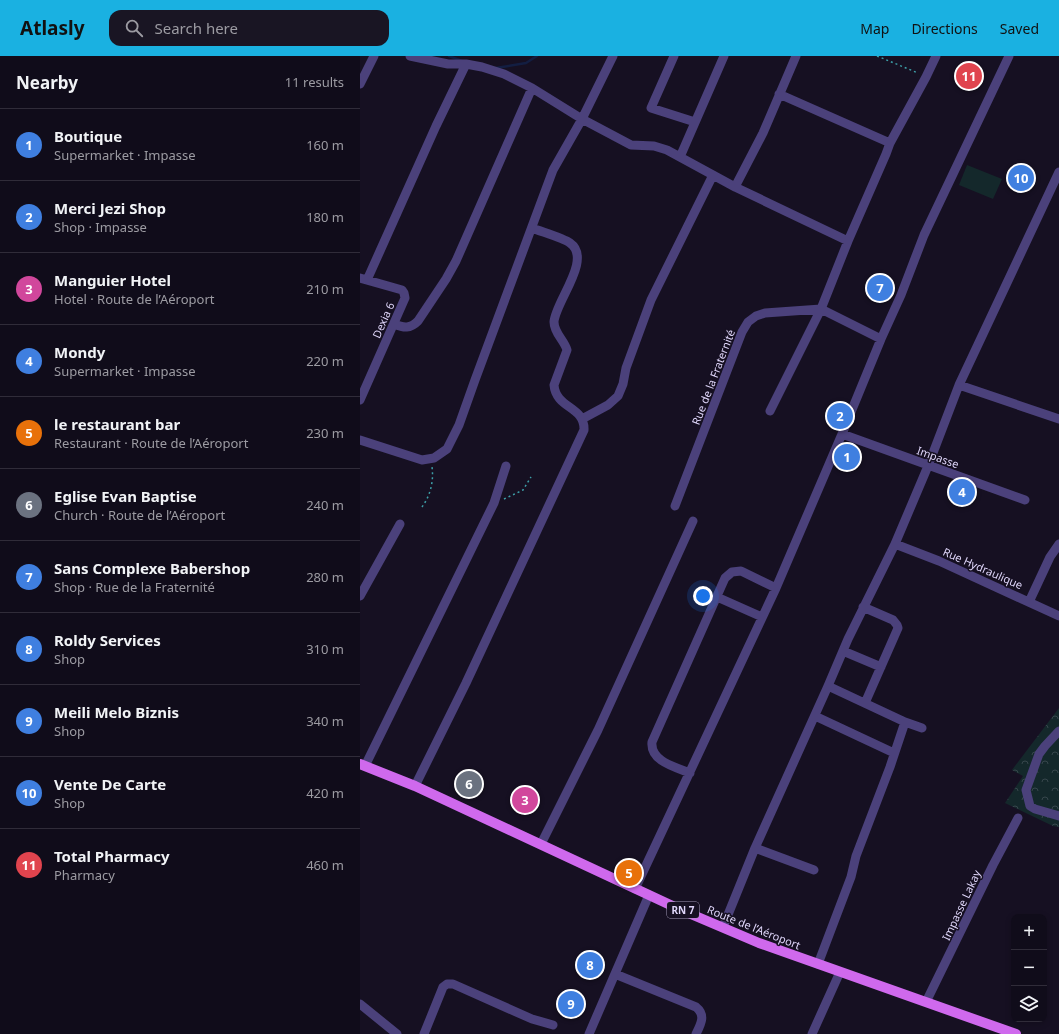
<!DOCTYPE html>
<html lang="en">
<head>
<meta charset="utf-8">
<style>
	body { margin:0; font-family:"Noto Sans",sans-serif; background:#191523; color:#f1f3f6 }
	.controls { position:absolute; right:12px; bottom:12px; display:grid; overflow:hidden; border-radius:8px; box-shadow:0 2px 6px #0003 }
	.controls button { width:36px; height:36px; display:grid; place-items:center; padding:0; border:0; border-bottom:1px solid #302c39; background:#100c1a; color:#f1f3f6; font:20px sans-serif }
	.you { position:absolute; left:343px; top:540px; width:14px; height:14px; margin:-10px; border:3px solid #fff; border-radius:50%; background:#1a73e8; box-shadow:0 0 0 6px #1a73e833 }
	.badge { display:grid; place-items:center; width:26px; height:26px; border-radius:50%; background:#1ab1e1; color:#fff; font-size:13px; font-weight:700 }
	.pin { position:absolute; translate:-50% -50%; border:2px solid #fff; box-shadow:0 1px 4px #0006 }
	.list { margin:0; padding:0; list-style:none }
	h2 { display:flex; justify-content:space-between; align-items:center; height:52px; margin:0; padding:0 16px; font-size:17px }
	h2 small { font-size:13px; font-weight:400; color:#9c9ba2 }
	.list li { display:grid; grid-template-columns:26px 1fr auto; gap:12px; align-items:center; box-sizing:border-box; height:72px; padding:0 16px; border-top:1px solid #302c39 }
	.list b { display:block; font-size:15px; white-space:nowrap }
	.list p { margin:0; font-size:13px; white-space:nowrap; color:#9c9ba2 }
	.list em { font-size:13px; font-style:normal; color:#9c9ba2 }
	.icon { flex:none; width:22px; height:22px; fill:none; stroke:currentColor; stroke-width:2; stroke-linecap:round; stroke-linejoin:round }
	.map { position:relative; flex:none; width:699px; height:978px; overflow:hidden }
	header { display:flex; align-items:center; gap:24px; box-sizing:border-box; height:56px; padding:0 20px; background:#1ab1e1; color:#111 }
	header strong { font-size:19px }
	nav { display:flex; gap:22px; margin-inline-start:auto; font-size:14px }
	.search { width:280px; height:36px; background:#191523; display:flex; align-items:center; gap:10px; box-sizing:border-box; padding:0 14px; border-radius:12px; color:#9c9ba2; font-size:15px }
	main { display:flex }
	aside { flex:1; background:#100c1a }
	.map>svg:first-child { display:block }
</style>
</head>
<body>
<header>
<strong>Atlasly</strong>
<div class="search"><svg class="icon" aria-label="search" viewBox="0 0 24 24"><circle cx="10" cy="10" r="6"/><path d="M15 15l6 6"/></svg>Search here</div>
<nav><a>Map</a><a>Directions</a><a>Saved</a></nav>
</header>
<main>
<aside>
<h2>Nearby<small>11 results</small></h2>
<ul class="list">
<li><span class="badge" style="background:#3f7fe0">1</span><div><b>Boutique</b><p>Supermarket · Impasse</p></div><em>160 m</em></li>
<li><span class="badge" style="background:#3f7fe0">2</span><div><b>Merci Jezi Shop</b><p>Shop · Impasse</p></div><em>180 m</em></li>
<li><span class="badge" style="background:#d1479c">3</span><div><b>Manguier Hotel</b><p>Hotel · Route de l’Aéroport</p></div><em>210 m</em></li>
<li><span class="badge" style="background:#3f7fe0">4</span><div><b>Mondy</b><p>Supermarket · Impasse</p></div><em>220 m</em></li>
<li><span class="badge" style="background:#e8710a">5</span><div><b>le restaurant bar</b><p>Restaurant · Route de l’Aéroport</p></div><em>230 m</em></li>
<li><span class="badge" style="background:#6b7280">6</span><div><b>Eglise Evan Baptise</b><p>Church · Route de l’Aéroport</p></div><em>240 m</em></li>
<li><span class="badge" style="background:#3f7fe0">7</span><div><b>Sans Complexe Babershop</b><p>Shop · Rue de la Fraternité</p></div><em>280 m</em></li>
<li><span class="badge" style="background:#3f7fe0">8</span><div><b>Roldy Services</b><p>Shop</p></div><em>310 m</em></li>
<li><span class="badge" style="background:#3f7fe0">9</span><div><b>Meili Melo Biznis</b><p>Shop</p></div><em>340 m</em></li>
<li><span class="badge" style="background:#3f7fe0">10</span><div><b>Vente De Carte</b><p>Shop</p></div><em>420 m</em></li>
<li><span class="badge" style="background:#e0444e">11</span><div><b>Total Pharmacy</b><p>Pharmacy</p></div><em>460 m</em></li>
</ul>
</aside>
<div class="map">
<svg width="699" height="978" viewBox="0 0 699 978">
	<defs>
		<pattern id="park-crowns" width="20" height="18" patternUnits="userSpaceOnUse"><rect width="20" height="18" fill="#14282b"/><path d="M2 6a3 3 0 1 1 6 0M12 15a3 3 0 1 1 6 0" fill="none" stroke="#36464b"/></pattern>
	</defs>
	<rect width="100%" height="100%" fill="#161022"/>
	<path fill="url(#park-crowns)" d="M 699,652 L 699,771 L 693,770 L 645,747 L 663,720 L 652,714 Z"/>
	<path fill="#14282b" d="M 607,109 L 642,123 L 633,143 L 599,129 Z"/>
	<g fill="none" stroke-linecap="round" stroke-linejoin="round">
		<path stroke="#131e42" stroke-width="2.5" d="M 89,0 L 102,5
			M 136,12 L 166,7 L 177,0"/>
		<path stroke="#3d9ea7" stroke-width="1.5" stroke-dasharray="2 3" stroke-linecap="butt" d="M 517,0 L 558,17
			M 144,443 L 163,434 L 171,421
			M 62,451 C 70,440 74,426 72,411"/>
		<path stroke="#4b417b" stroke-width="9" d="M 50,0 L 88,8 L 106,8 L 122,11 L 144,18 L 172,32 L 222,63 L 271,89 L 294,90 L 307,94 L 375,131 L 488,185
			M 314,0 L 291,52 L 335,66
			M 0,28 L 14,0
			M 419,38 L 530,87
			M 320,101 L 364,0
			M 375,131 L 403,77 L 436,0
			M 0,222 L 42,234 L 44,237 L 45,242 L 0,344
			M 7,224 L 76,70 L 106,8
			M 34,268 C 44,272 50,273 58,265 L 86,223 L 96,205 L 172,32
			M 599,329 L 699,363
			M 410,355 L 461,253 L 488,185 L 526,98 L 530,87 L 566,21 L 576,0
			M 222,363 L 248,349 L 258,340 L 263,328 L 266,312 L 291,244 L 353,119
			M 482,378 L 665,444
			M 0,384 L 62,404 L 74,402 L 87,393 L 99,369 L 115,324 L 193,114 L 222,63 L 253,0
			M 315,450 L 382,276 L 388,266 L 396,260 L 405,257 L 461,253 L 521,283
			M 535,488 L 579,505 L 699,560
			M 0,540 L 40,468
			M 357,541 L 402,561
			M 669,546 L 690,501 L 699,488
			M 503,551 L 533,564 L 537,569 L 538,572 L 505,647
			M 483,595 L 521,611
			M 455,660 L 534,697
			M 545,666 L 562,672
			M 699,675 L 685,690 L 679,698 L 666,734 L 670,750 L 675,753 L 699,760
			M 5,710 L 134,447 L 146,410
			M 330,717 C 315,711 290,705 292,686 L 365,522 L 372,516 L 381,515 L 416,532
			M 55,730 L 106,627 L 224,374 C 225,350 196,353 194,329 L 207,294 C 204,284 194,277 194,266 C 195,246 233,203 210,187 C 203,182 182,176 172,172
			M 181,788 L 238,674 L 333,465
			M 395,792 L 454,814
			M 275,833 L 416,532 L 482,378 L 521,283 L 541,239 L 564,179 L 649,0
			M 363,871 L 395,792 L 468,630 L 488,583 L 535,488 L 568,410 L 599,329 L 699,116
			M 458,908 L 491,821 L 496,800 L 530,711 L 545,666 L 468,630
			M 255,918 L 336,951 C 346,959 341,968 336,978
			M 566,946 L 633,809 L 658,762
			M 0,948 L 37,978
			M 64,978 L 83,931 L 87,928 L 93,928 L 172,963 L 193,969
			M 229,978 L 289,839
			M 452,978 L 480,916"/>
		<path stroke="#cf69ed" stroke-width="10" d="M 0,708 L 55,730 L 319,853 L 399,887 L 656,978"/>
	</g>
	<g text-anchor="middle" dominant-baseline="central" stroke-width="3" stroke-linejoin="round" paint-order="stroke">
		<rect fill="#161022" stroke="#a39bb9" stroke-width="1" x="307" y="846" width="32" height="16" rx="3"/>
		<g font-size="10" font-weight="bold" fill="#dfd6fa">
			<text x="323" y="854">RN 7</text>
		</g>
		<g font-size="11" fill="#dfd6fa" stroke="#161022">
			<text transform="translate(23 264) rotate(-66)">Dexia 6</text>
			<text transform="translate(353 321) rotate(-69)">Rue de la Fraternité</text>
			<text transform="translate(578 401) rotate(20)">Impasse</text>
			<text transform="translate(623 512) rotate(24)">Rue Hydraulique</text>
			<text transform="translate(601 849) rotate(-65)">Impasse Lakay</text>
			<text transform="translate(394 871) rotate(22)">Route de l’Aéroport</text>
		</g>
	</g>
</svg>
<div class="controls">
<button>+</button>
<button>−</button>
<button><svg class="icon" aria-label="layers" viewBox="0 0 24 24"><path d="M12 4l9 5-9 5-9-5zM3 14l9 5 9-5"/></svg></button>
</div>
<div class="you"></div>
<div class="pin badge" style="left:487px;top:401px;background:#3f7fe0">1</div>
<div class="pin badge" style="left:480px;top:360px;background:#3f7fe0">2</div>
<div class="pin badge" style="left:165px;top:744px;background:#d1479c">3</div>
<div class="pin badge" style="left:602px;top:436px;background:#3f7fe0">4</div>
<div class="pin badge" style="left:269px;top:817px;background:#e8710a">5</div>
<div class="pin badge" style="left:109px;top:728px;background:#6b7280">6</div>
<div class="pin badge" style="left:520px;top:232px;background:#3f7fe0">7</div>
<div class="pin badge" style="left:230px;top:909px;background:#3f7fe0">8</div>
<div class="pin badge" style="left:211px;top:948px;background:#3f7fe0">9</div>
<div class="pin badge" style="left:661px;top:122px;background:#3f7fe0">10</div>
<div class="pin badge" style="left:609px;top:20px;background:#e0444e">11</div>
</div>
</main>
</body>
</html>
